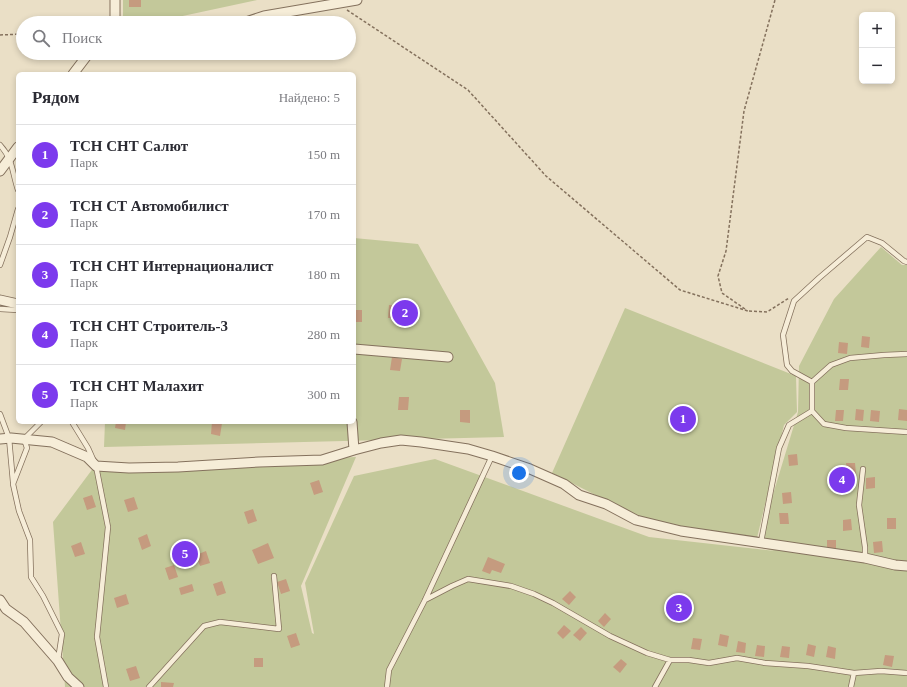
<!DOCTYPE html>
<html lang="ru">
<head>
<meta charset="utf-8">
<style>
	body { margin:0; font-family:Georgia,serif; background:#f2f2f3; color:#2b2b33 }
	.controls { position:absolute; right:12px; top:12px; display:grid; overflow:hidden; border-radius:6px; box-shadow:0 2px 6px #0003 }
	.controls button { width:36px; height:36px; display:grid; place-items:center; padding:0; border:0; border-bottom:1px solid #e1e1e2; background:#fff; color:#2b2b33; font:20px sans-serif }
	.you { position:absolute; left:519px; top:473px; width:14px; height:14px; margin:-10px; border:3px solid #fff; border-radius:50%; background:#1a73e8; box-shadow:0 0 0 6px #1a73e833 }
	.badge { display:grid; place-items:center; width:26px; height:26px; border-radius:50%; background:#7c3aed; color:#fff; font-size:13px; font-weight:700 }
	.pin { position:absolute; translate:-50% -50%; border:2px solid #fff; box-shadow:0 1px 4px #0006 }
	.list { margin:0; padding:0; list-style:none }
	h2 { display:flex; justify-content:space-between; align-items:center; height:52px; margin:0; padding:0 16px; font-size:17px }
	h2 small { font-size:13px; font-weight:400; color:#7c7c81 }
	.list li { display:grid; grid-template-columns:26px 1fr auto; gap:12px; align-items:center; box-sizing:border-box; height:60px; padding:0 16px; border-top:1px solid #e1e1e2 }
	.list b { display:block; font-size:15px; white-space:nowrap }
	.list p { margin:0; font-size:13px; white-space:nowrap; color:#7c7c81 }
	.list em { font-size:13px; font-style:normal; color:#7c7c81 }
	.icon { flex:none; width:22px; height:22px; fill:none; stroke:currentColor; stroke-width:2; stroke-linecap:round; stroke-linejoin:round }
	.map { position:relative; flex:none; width:907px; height:687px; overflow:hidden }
	.search { position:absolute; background:#fff; box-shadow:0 2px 6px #0003; left:16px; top:16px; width:340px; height:44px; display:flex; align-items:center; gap:10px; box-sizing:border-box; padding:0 14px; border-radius:22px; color:#7c7c81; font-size:15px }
	.panel { position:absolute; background:#fff; box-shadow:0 2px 6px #0003; left:16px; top:72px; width:340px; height:352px; border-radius:6px }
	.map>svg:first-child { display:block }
</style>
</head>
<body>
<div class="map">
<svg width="907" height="687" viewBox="0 0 907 687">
	<rect width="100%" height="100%" fill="#eadfc6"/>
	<path fill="#c3c89a" d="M 123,0 L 257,0 L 150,23 L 123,23 Z
		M 354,238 L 418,244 L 495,383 L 504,437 L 104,447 L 105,422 L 354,422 Z
		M 881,247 L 902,265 L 907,265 L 907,687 L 65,687 L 53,522 L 94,467 L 356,457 L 301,586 L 312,633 L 314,634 L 305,583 L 354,476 L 435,459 L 649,537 L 775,551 L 757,547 L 798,412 L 799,366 L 834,299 Z
		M 625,308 L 796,376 L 797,412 L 784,425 L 757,538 L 679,527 L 637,516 L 552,473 Z"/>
	<path fill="#c59b7f" d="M 129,0 L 141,0 L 141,7 L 129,7 Z
		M 389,305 L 399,306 L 398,318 L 388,318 Z
		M 354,310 L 362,310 L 362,322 L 354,322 Z
		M 862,336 L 870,337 L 869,348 L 861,347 Z
		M 839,342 L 848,343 L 847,354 L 838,353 Z
		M 392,357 L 402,359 L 400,371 L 390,370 Z
		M 840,379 L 849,379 L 848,390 L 839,390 Z
		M 399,397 L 409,397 L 408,410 L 398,410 Z
		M 856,409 L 864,410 L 863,421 L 855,420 Z
		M 899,409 L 907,410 L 907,421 L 898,420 Z
		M 460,410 L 470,410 L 470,423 L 460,422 Z
		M 836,410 L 844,410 L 843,421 L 835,421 Z
		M 871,410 L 880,411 L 879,422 L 870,421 Z
		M 116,422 L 126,422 L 125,430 L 115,428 Z
		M 212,422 L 222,423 L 220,436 L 211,434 Z
		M 797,454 L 798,465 L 789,466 L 788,455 Z
		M 846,463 L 855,463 L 856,474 L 847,474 Z
		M 875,477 L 875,488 L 866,489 L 866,478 Z
		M 319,480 L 323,492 L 314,495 L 310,483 Z
		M 791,492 L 792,503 L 783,504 L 782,493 Z
		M 92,495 L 96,507 L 87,510 L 83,498 Z
		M 134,497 L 138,509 L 128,512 L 124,500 Z
		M 253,509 L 257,521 L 248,524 L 244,512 Z
		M 779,513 L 788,513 L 789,524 L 780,524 Z
		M 887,518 L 896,518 L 896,529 L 887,529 Z
		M 851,519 L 852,530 L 843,531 L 843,520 Z
		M 147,534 L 151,546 L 142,550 L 138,538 Z
		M 827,540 L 836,540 L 836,551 L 827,551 Z
		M 882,541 L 883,552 L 874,553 L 873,542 Z
		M 81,542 L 85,554 L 75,557 L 71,546 Z
		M 268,543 L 274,558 L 258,564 L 252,550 Z
		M 206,551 L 210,563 L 200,566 L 196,555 Z
		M 488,557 L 505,564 L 501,573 L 492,570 L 490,574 L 482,571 Z
		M 174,565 L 178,577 L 169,580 L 165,568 Z
		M 286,579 L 290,591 L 281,594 L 277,582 Z
		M 222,581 L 226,593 L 217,596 L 213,584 Z
		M 192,584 L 194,591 L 181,595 L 179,588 Z
		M 570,591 L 576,597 L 569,605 L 562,599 Z
		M 126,594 L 129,604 L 117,608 L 114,598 Z
		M 605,613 L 611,619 L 604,627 L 598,621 Z
		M 564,625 L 571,631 L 563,639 L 557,633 Z
		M 581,627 L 587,633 L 580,641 L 573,635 Z
		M 296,633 L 300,645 L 291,648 L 287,636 Z
		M 720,634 L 729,636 L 727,647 L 718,645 Z
		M 693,638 L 702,639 L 700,650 L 691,649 Z
		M 738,641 L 746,643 L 745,653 L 736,652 Z
		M 808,644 L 816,646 L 814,657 L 806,655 Z
		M 757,645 L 765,646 L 764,657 L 755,656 Z
		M 782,646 L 790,647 L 789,658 L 780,657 Z
		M 828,646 L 836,648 L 835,659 L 826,657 Z
		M 885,655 L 894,656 L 892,667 L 883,665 Z
		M 254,658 L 263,658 L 263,667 L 254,667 Z
		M 621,659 L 627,664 L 620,673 L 613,667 Z
		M 136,666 L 140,678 L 130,681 L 126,669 Z
		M 161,682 L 174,683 L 173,687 L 161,687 Z"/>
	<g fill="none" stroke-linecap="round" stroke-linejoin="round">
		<defs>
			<path id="lane" d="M 0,145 C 13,159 12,172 18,190
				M 0,265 L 10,237 L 18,209
				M 0,309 L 18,310
				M 907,354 L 884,355 L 850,358 L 831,365 L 812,382 L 812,411 L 824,424 L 846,428 L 907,432
				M 812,382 L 792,371 L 787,365 L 783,335 L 794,301 L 819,278 L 867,237 L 882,243 L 904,261 L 907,262
				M 0,414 L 9,438 L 13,482
				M 41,422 L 24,439 L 27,448 L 13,484 L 19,511 L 30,540 L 31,577 L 43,596 L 62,634 L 58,660
				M 72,422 L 88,448 L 96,466 L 108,527 L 97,637 L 106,687
				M 863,469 L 859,505 L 865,547 L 865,558
				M 761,542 L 779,448 L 789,425 L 812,411
				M 425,600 L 452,586 L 468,579 L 511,586 L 534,594 L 553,603 L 610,636 L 647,653 L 670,660 L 689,660 L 709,663 L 737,658 L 765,663 L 808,666 L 854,673 L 881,671 L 907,673
				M 149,687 L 204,626 L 220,622 L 279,629 L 274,576
				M 387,687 L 389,670 L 425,600 L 492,456
				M 655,687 L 670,660
				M 851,687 L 854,673"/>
			<path id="street" d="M 115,0 L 115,23
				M 243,23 L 264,16 L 357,0
				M 73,74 L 89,53
				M 0,171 L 18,147
				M 0,300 L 18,304
				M 354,349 L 448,357
				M 352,422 L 354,450
				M 0,439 L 11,438 L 52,442 L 87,457 L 96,466 L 129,468 L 178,467 L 259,462 L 322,460 L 354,450 L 381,443 L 401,440 L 421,442 L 468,449 L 492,456 L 530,469 L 564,484 L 579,495 L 606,504 L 636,520 L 681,531 L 865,558 L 895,565 L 907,566
				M 0,600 L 6,609 L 24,622 L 58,661 L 68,677 L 79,687"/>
		</defs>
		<use href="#lane" stroke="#84715d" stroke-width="6"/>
		<use href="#street" stroke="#84715d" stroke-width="11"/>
		<path stroke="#84715d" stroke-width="1.5" stroke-dasharray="3 2" stroke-linecap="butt" d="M 347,10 L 468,90 L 546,176 L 680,290 L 748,311
			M 0,35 L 23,34
			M 745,309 L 722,293 L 718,276 L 726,251 L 744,111 L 775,0
			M 749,311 L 767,312 L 789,298"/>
		<use href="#lane" stroke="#f6edd8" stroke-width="4.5"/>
		<use href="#street" stroke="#f6edd8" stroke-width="9"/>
	</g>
</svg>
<div class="controls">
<button>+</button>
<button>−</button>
</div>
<div class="you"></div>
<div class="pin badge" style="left:683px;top:419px">1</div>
<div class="pin badge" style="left:405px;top:313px">2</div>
<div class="pin badge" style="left:679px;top:608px">3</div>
<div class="pin badge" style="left:842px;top:480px">4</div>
<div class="pin badge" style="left:185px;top:554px">5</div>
<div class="search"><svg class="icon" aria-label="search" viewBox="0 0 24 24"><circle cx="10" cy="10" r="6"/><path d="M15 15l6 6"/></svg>Поиск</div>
<section class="panel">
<h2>Рядом<small>Найдено: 5</small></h2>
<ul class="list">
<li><span class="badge">1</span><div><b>ТСН СНТ Салют</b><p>Парк</p></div><em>150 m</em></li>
<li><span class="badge">2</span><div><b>ТСН СТ Автомобилист</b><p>Парк</p></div><em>170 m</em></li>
<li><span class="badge">3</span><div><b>ТСН СНТ Интернационалист</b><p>Парк</p></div><em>180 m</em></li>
<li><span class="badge">4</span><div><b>ТСН СНТ Строитель-3</b><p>Парк</p></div><em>280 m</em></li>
<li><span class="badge">5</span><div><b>ТСН СНТ Малахит</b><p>Парк</p></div><em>300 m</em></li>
</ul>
</section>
</div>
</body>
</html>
